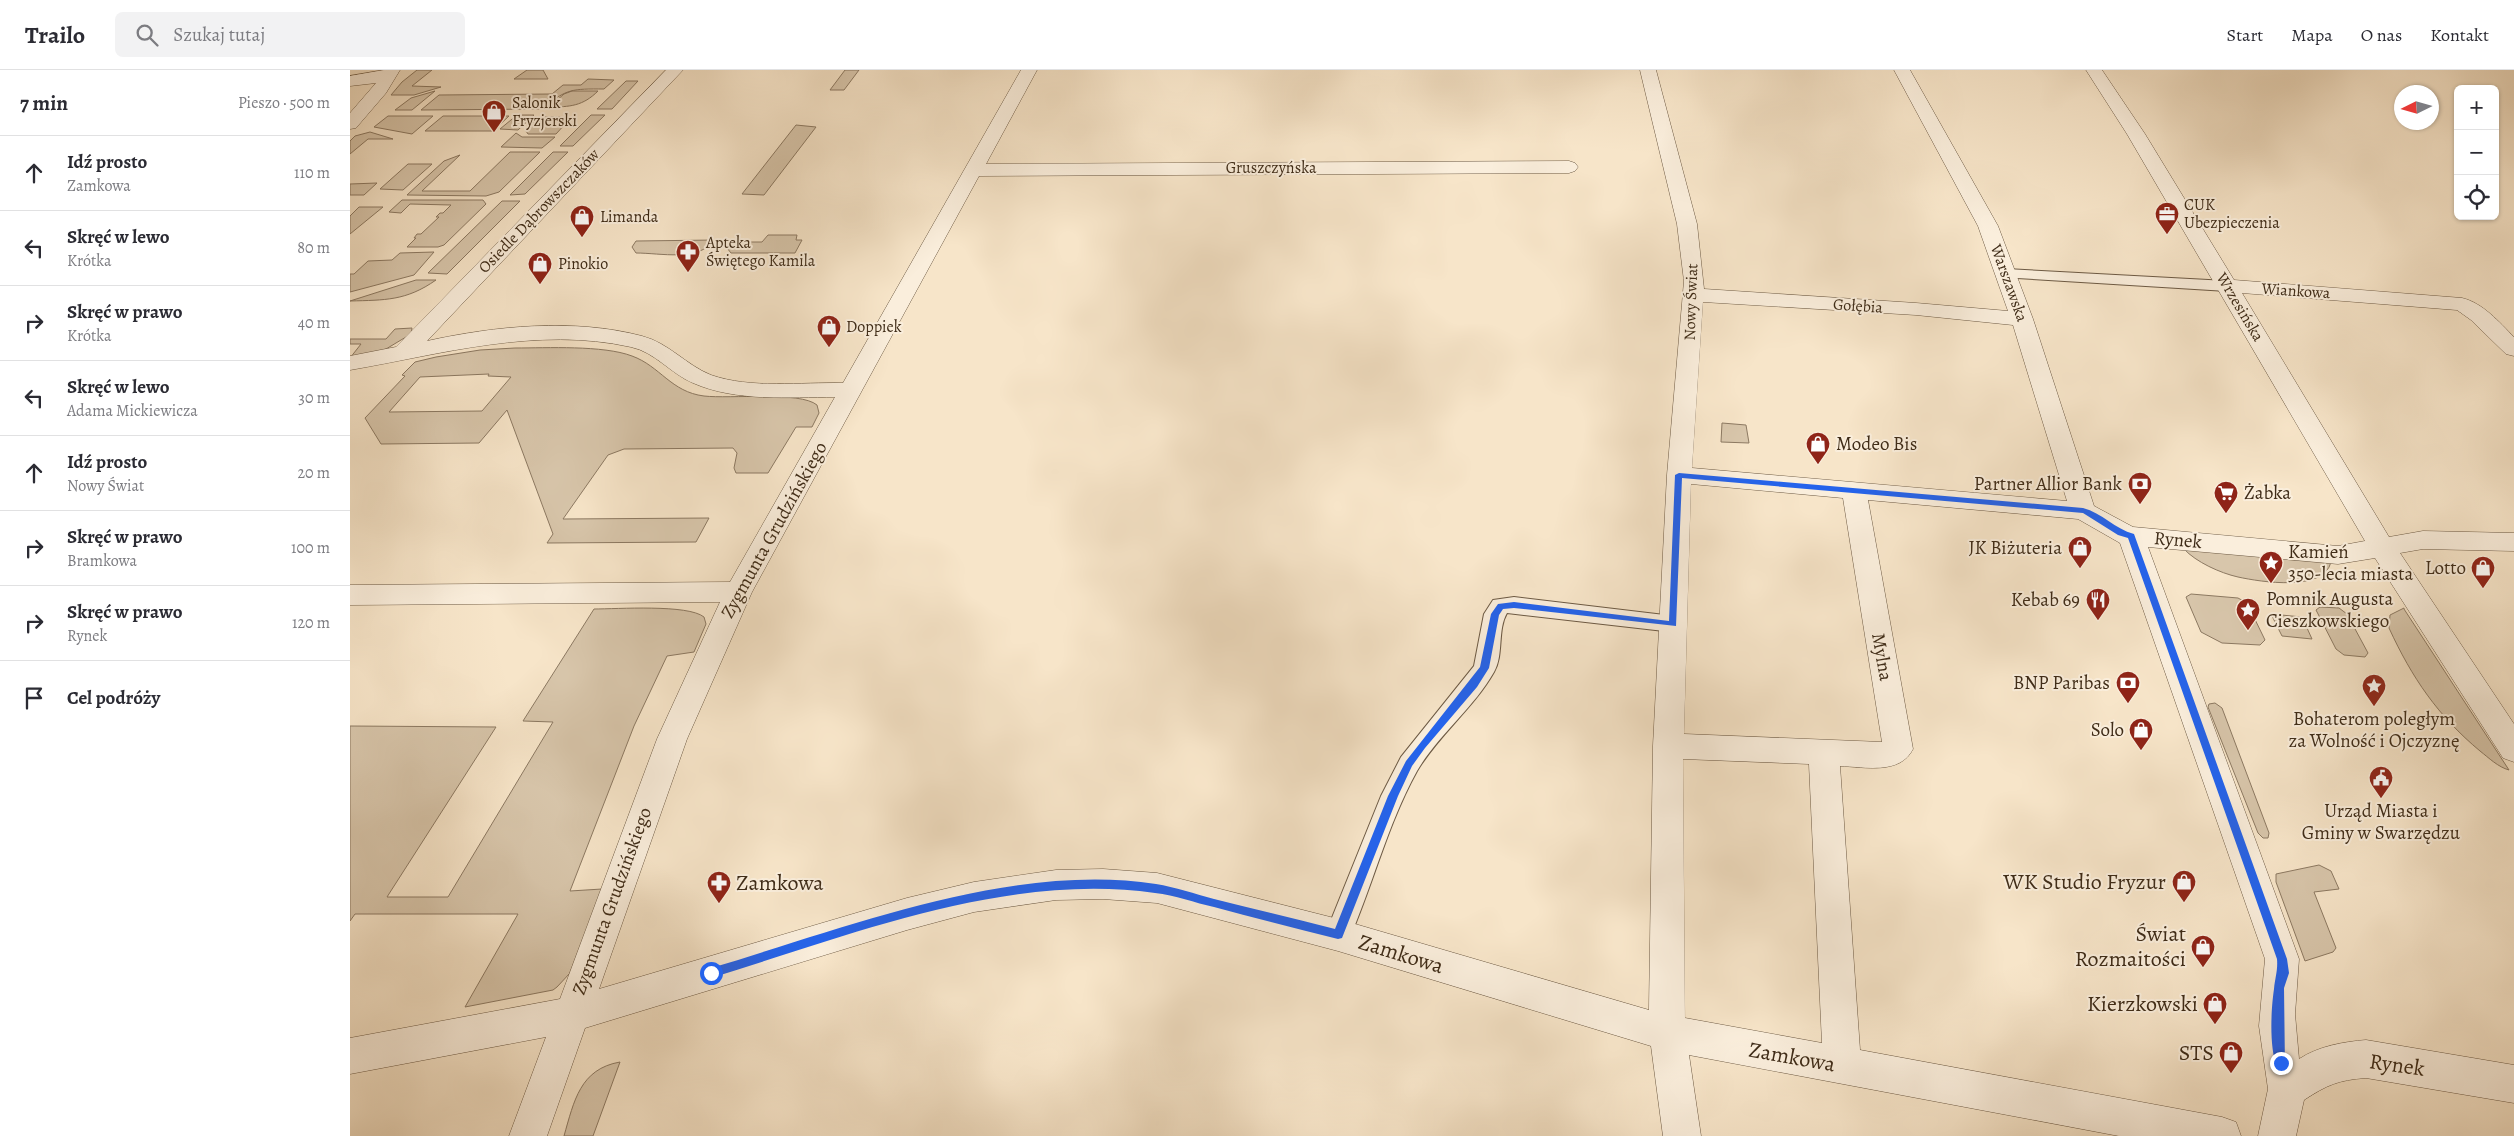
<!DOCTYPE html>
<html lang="pl">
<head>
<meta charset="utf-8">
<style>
	body { margin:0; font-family:Alegreya,serif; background:#f2f2f3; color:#2b2b33 }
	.controls { position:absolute; right:15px; top:15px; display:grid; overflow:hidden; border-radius:8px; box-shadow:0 1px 4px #0004 }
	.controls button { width:45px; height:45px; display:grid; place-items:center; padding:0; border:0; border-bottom:1px solid #e1e1e2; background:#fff; color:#2b2b33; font:25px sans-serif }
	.compass { position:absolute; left:2044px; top:15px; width:45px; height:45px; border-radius:50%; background:#fff; box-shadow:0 1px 4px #0004; rotate:265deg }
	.stop { position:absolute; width:15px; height:15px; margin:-11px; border:4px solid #2563eb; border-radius:50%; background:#fff }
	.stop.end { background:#2563eb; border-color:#fff; box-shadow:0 1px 5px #0008 }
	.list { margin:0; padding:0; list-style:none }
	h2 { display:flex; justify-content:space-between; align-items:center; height:65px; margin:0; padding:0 20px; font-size:21px }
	h2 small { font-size:16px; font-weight:400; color:#7c7c81 }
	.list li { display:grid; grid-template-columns:32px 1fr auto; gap:15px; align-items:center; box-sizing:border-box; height:75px; padding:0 20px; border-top:1px solid #e1e1e2 }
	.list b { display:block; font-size:19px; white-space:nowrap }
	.list p { margin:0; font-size:16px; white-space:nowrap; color:#7c7c81 }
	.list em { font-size:16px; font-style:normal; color:#7c7c81 }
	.icon { flex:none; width:28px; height:28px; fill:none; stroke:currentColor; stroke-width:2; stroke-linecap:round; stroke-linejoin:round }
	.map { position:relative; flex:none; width:2164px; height:1066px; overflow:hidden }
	header { display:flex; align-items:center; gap:30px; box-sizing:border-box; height:70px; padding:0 25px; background:#fff; border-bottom:1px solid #e1e1e2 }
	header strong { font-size:24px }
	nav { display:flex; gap:28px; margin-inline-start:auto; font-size:18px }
	.search { width:350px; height:45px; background:#f2f2f3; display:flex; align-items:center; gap:12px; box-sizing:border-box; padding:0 18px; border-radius:8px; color:#7c7c81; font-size:19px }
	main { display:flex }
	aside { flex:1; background:#fff }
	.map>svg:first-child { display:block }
</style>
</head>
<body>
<header>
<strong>Trailo</strong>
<div class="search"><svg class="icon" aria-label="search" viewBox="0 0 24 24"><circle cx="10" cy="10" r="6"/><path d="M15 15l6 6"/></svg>Szukaj tutaj</div>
<nav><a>Start</a><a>Mapa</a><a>O nas</a><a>Kontakt</a></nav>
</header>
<main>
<aside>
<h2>7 min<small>Pieszo · 500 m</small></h2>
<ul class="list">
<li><svg class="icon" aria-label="ahead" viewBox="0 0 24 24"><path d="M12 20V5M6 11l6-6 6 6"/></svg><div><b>Idź prosto</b><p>Zamkowa</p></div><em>110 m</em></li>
<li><svg class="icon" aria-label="left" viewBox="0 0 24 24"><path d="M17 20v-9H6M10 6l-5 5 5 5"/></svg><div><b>Skręć w lewo</b><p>Krótka</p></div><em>80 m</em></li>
<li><svg class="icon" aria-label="right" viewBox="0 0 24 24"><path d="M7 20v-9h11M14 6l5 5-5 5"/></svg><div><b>Skręć w prawo</b><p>Krótka</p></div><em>40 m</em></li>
<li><svg class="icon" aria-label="left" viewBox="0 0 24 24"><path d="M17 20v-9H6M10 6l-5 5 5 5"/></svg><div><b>Skręć w lewo</b><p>Adama Mickiewicza</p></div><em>30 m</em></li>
<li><svg class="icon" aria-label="ahead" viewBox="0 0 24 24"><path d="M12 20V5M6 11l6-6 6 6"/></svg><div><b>Idź prosto</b><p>Nowy Świat</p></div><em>20 m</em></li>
<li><svg class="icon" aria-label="right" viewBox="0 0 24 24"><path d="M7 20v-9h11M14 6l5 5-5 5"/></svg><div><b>Skręć w prawo</b><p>Bramkowa</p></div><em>100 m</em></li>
<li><svg class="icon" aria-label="right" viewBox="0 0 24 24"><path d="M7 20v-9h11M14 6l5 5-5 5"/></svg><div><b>Skręć w prawo</b><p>Rynek</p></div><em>120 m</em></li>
<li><svg class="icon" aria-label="arrive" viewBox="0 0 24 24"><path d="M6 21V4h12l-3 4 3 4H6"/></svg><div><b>Cel podróży</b></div></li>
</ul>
</aside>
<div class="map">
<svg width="2164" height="1066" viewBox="0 0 2164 1066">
	<rect width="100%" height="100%" fill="#f7e5c9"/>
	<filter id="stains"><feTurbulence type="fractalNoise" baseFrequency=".004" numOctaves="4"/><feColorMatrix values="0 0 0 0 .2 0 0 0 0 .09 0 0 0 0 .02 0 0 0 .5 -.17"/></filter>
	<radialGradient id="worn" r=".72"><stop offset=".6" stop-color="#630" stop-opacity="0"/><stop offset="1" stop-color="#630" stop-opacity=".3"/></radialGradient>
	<path fill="#d8c6ab" stroke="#8c7962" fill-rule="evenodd" d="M 67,0 L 82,0 L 62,16 L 91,17 L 64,25 L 41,25 L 52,12 Z
		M 177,0 L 193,0 L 198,9 L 164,9 Z
		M 495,0 L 509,0 L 494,20 L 480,20 Z
		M 238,9 L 264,10 L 254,19 C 223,19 216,18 193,39 L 71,40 L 89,25 L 202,24 L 213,15 L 231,15 Z
		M 276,11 L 288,11 L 262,39 L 247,39 Z
		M 85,21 L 62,40 L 45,40 L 61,28 Z
		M 222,21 L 248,21 C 233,36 220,37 199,37 L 214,24 Z
		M 167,45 L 184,45 L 168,60 L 150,59 Z
		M 241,45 L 255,45 L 223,76 L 210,76 Z
		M 38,46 L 83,46 L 62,64 L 24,57 Z
		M 93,46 L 159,46 L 143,61 L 75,61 Z
		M 189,47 L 210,47 L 217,52 L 206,64 L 178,64 L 176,61 Z
		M 446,55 L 466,57 L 414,125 L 392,124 Z
		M 20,62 L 43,69 L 18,69 L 0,84 L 0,71 L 5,66 Z
		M 166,63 L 172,67 L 205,67 L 192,78 L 151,77 Z
		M 160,82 L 190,82 L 149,122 L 136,126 L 57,125 L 94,91 L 110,85 L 72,121 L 120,121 Z
		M 203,82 L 218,82 L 175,124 L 160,125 Z
		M 58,94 L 82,94 L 53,120 L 30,119 Z
		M 27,113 L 14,125 L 0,125 L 0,114 Z
		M 52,130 L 133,130 L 136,134 L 94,175 L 88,177 L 57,177 L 66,168 L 64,168 L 67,164 L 71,164 L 89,147 L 86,147 L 90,143 L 93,143 L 101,135 L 60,134 L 51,143 L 39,142 Z
		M 152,131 L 170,131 L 97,204 L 78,203 Z
		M 9,137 L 33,137 L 0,164 L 0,146 Z
		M 418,165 L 447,165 L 446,170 L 452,170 L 445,183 L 381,183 L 377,178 L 381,172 L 412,172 Z
		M 365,170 C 348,192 311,183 286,183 L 282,177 L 286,171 Z
		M 84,182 L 64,205 L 0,222 L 0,204 L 4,204 L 18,191 L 42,190 L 50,183 Z
		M 66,210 L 86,210 C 56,231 35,230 0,231 Z
		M 62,258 L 61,264 L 31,282 L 0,288 L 11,274 L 0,274 L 0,269 L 36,269 L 45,259 Z
		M 165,278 C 197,278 253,275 282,286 C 310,296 321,322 354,326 C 380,329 450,321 467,335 L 469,343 L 462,357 L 446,357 L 418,403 L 386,403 L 384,398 L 387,383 L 383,378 L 274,379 L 258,385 L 213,449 L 359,448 L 346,472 L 197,473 L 203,464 L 157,340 L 129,373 L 31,374 L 15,348 L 55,306 L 52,305 L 65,292 L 86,287 L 130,280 ZM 139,304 L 138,306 L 161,307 L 132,341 L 39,342 L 70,307 Z
		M 1372,353 L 1396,355 L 1399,373 L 1371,372 Z
		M 1834,479 L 1981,492 C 1974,522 1911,512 1888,507 C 1870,503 1846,492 1834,479 Z
		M 1841,524 L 1888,528 L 1897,533 L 1915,570 L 1910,575 L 1872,573 L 1851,562 L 1836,527 Z
		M 1970,537 L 1989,538 L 1997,544 L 2018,583 L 2015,587 L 1994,585 L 1986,579 L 1966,540 Z
		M 2054,538 L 2054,539 L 2159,700 C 2148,697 2139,688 2130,681 C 2088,646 2062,608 2039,558 L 2040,545 Z
		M 244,539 C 267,539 338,534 354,547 L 356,554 L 344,582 L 317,586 L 284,656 L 220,821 L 252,819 L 220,903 L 207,917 L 203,920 L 115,937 L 168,844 L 5,844 L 0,851 L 0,656 L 146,657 L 37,827 L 98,827 L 203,652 L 173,651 Z
		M 1921,544 L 1952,547 L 1962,569 L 1932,566 Z
		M 1865,633 L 1872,638 L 1919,763 L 1918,768 L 1913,768 L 1908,763 L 1858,637 L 1859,634 Z
		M 1969,795 L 1981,801 L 1989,819 L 1964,822 L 1986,878 L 1983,882 L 1955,891 L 1926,812 L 1926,804 Z
		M 270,992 L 243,1066 L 214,1066 C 224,1031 230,999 270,992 Z"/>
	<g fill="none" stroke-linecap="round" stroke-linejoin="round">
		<defs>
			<path id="pedestrian" d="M 1656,199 L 1877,211 L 1885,216 L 1877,221 L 1650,207 L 1648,204 Z
				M 1164,527 L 1323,546 L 1331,548 L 1334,554 L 1331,560 L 1323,562 L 1157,543 C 1147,560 1154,585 1144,602 C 1123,639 1088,665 1067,701 C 1037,755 1022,818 997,874 L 988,877 L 979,874 L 975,865 L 1031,726 L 1051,687 L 1124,596 L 1134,544 L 1143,530 Z"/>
			<path id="minor" d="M 34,0 L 50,0 L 36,23 L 6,58 L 0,59 L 0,43 L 26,13 L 0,16 L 0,6 Z
				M 316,0 L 333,0 L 77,271 C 145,256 224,248 292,266 C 319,273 336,295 361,305 C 401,319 451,312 493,313 L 671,0 L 687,0 L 636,94 L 1219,91 L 1225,93 L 1228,97 L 1225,101 L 1219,103 L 629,106 L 402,522 L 337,669 L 249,919 L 557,828 L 624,812 L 706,800 L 753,799 L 807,803 L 988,849 L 1299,940 L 1303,676 L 1317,405 L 1334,211 L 1327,154 L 1290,0 L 1306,0 L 1347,154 L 1354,219 L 1566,233 L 1658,241 L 1628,156 L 1544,0 L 1560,0 L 1648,156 L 1683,249 L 1744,436 L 1783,457 L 1988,476 L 2015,471 L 1777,64 L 1736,0 L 1752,0 L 1795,64 L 1884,210 L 2112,228 C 2133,233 2149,252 2164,267 L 2164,286 L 2156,284 L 2121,250 L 2107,240 L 1892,223 L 2039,467 L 2073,461 L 2164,463 L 2164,481 L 2073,479 L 2050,483 L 2164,654 L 2164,692 L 2153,688 L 2025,488 L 1988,494 L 1798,477 L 1949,889 L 1945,944 L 1949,989 C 1969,976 1993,972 2016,970 L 2164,995 L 2164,1033 L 2016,1008 C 1988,1010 1977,1015 1954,1030 L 1946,1066 L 1908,1066 L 1918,1019 L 1909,956 L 1915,889 L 1770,473 L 1728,449 L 1518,430 L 1563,679 C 1550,705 1515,697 1490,696 L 1510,980 L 1872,1047 L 1886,1052 L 1891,1066 L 1769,1066 L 1339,985 L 1351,1066 L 1313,1066 L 1301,976 L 988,881 L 807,833 L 753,829 L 706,830 L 624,842 L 557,860 L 235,958 L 197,1066 L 159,1066 L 196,967 L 0,1004 L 0,968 L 210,929 L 307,669 L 370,532 L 0,535 L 0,515 L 380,512 L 485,327 C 439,327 386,332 343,313 C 321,304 305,282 281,277 C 187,256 92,284 0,300 L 0,286 L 46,277 ZM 1353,232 L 1566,245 L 1663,255 L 1717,431 L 1342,398 ZM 1341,414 L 1493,428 L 1532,672 L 1334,664 ZM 1333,689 L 1459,694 L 1472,973 L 1335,948 Z"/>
		</defs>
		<use href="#pedestrian" stroke="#6d5a44" stroke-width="2"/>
		<use href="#minor" stroke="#6d5a44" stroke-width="1"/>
		<use href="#pedestrian" fill="#faeedc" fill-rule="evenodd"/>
		<use href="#minor" fill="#faeedc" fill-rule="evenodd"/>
	</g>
	<path fill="#2563eb" d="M 1329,403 L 1733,438 C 1752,443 1765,459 1784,464 L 1937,889 L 1939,903 L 1934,918 L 1935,997 L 1927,997 C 1919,978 1921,939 1924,919 C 1925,908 1928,900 1927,889 L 1778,468 L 1768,465 L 1733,443 L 1332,408 L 1326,556 L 1164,538 L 1153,539 L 1149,545 L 1139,598 L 1127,617 L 1075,678 L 1062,696 L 1048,726 L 992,868 L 988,869 C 947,859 905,848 864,837 C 845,833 825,825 805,823 C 656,802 501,865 361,908 L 357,906 L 356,903 L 361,898 C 499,857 661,792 806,814 C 825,817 845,824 864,829 C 905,839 945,849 985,859 L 1038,726 L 1056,691 L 1130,597 L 1141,544 L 1148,534 L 1164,532 L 1319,551 L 1325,405 Z"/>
	<defs>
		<symbol id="shop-pin" viewBox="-11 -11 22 30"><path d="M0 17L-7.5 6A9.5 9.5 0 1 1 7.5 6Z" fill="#8f2418" stroke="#faeedc"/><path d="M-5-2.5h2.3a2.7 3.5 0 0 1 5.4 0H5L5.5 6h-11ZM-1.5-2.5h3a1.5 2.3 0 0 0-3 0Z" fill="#fff"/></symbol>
		<symbol id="office-pin" viewBox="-11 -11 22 30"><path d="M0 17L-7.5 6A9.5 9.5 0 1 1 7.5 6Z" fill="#8f2418" stroke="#faeedc"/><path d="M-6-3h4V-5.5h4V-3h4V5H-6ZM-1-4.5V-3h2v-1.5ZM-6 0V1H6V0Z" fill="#fff"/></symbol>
		<symbol id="pharmacy-pin" viewBox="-11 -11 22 30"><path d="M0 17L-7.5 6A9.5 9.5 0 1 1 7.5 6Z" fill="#8f2418" stroke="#faeedc"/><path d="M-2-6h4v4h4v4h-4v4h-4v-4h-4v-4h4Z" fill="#fff"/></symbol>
		<symbol id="bank-pin" viewBox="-11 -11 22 30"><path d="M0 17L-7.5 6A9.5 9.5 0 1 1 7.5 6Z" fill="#8f2418" stroke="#faeedc"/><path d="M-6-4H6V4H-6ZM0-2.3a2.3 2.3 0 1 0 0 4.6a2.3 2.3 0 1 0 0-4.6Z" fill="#fff"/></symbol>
		<symbol id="supermarket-pin" viewBox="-11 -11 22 30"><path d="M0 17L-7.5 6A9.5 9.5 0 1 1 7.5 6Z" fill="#8f2418" stroke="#faeedc"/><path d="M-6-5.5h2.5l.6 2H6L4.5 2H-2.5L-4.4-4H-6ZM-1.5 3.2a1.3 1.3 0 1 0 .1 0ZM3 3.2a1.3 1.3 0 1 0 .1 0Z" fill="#fff"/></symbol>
		<symbol id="sight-pin" viewBox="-11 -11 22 30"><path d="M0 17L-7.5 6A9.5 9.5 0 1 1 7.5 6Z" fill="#8f2418" stroke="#faeedc"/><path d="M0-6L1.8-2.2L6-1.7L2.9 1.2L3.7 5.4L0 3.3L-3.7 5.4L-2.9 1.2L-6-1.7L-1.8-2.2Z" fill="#fff"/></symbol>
		<symbol id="restaurant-pin" viewBox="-11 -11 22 30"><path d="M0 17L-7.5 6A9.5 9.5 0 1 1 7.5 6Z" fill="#8f2418" stroke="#faeedc"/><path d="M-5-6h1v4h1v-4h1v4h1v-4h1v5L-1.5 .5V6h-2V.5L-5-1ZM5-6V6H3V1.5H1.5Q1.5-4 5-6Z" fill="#fff"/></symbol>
		<symbol id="civic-pin" viewBox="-11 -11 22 30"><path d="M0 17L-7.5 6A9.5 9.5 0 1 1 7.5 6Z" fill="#8f2418" stroke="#faeedc"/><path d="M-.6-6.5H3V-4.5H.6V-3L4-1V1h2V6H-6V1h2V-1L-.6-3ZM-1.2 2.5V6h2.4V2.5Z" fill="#fff"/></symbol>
	</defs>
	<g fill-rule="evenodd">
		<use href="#shop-pin" x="130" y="28" width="28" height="38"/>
		<use href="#office-pin" x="1803" y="130" width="28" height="38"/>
		<use href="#shop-pin" x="218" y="133" width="28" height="38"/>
		<use href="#pharmacy-pin" x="324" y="168" width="28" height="38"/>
		<use href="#shop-pin" x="176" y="180" width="28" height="38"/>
		<use href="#shop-pin" x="465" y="243" width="28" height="38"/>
		<use href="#shop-pin" x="1454" y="360" width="28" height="38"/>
		<use href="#bank-pin" x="1776" y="400" width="28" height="38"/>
		<use href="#supermarket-pin" x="1862" y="409" width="28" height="38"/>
		<use href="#shop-pin" x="1716" y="464" width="28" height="38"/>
		<use href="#sight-pin" x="1907" y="479" width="28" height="38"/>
		<use href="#shop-pin" x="2119" y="484" width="28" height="38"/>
		<use href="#restaurant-pin" x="1734" y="516" width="28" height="38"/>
		<use href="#sight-pin" x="1884" y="526" width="28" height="38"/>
		<use href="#bank-pin" x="1764" y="599" width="28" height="38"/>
		<use href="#sight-pin" x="2010" y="602" width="28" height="38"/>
		<use href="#shop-pin" x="1777" y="646" width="28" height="38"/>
		<use href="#civic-pin" x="2017" y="694" width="28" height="38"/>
		<use href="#shop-pin" x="1820" y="798" width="28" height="38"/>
		<use href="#pharmacy-pin" x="355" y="799" width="28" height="38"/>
		<use href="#shop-pin" x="1839" y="863" width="28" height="38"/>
		<use href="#shop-pin" x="1851" y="920" width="28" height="38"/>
		<use href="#shop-pin" x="1867" y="969" width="28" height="38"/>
	</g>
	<g text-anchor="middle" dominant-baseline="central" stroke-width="4" stroke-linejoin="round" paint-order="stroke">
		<g font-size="16" fill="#3f2c18" stroke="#faeedc" text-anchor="start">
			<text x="162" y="33">Salonik<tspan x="162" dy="18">Fryzjerski</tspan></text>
			<text x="1834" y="135">CUK<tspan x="1834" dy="18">Ubezpieczenia</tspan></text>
			<text x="250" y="147">Limanda</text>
			<text x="356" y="173">Apteka<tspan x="356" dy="18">Świętego Kamila</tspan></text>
			<text x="208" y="194">Pinokio</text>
			<text x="496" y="257">Doppiek</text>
		</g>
		<g font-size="16" fill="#3f2c18" stroke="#faeedc">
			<text x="921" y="98">Gruszczyńska</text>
			<text transform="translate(189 141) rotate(-46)">Osiedle Dąbrowszczaków</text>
			<text transform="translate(1659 213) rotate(70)">Warszawska</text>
			<text transform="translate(1946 221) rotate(4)">Wiankowa</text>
			<text transform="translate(1341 232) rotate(-88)">Nowy Świat</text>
			<text transform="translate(1508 236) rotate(4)">Gołębia</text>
			<text transform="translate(1890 237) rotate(59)">Wrzesińska</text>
		</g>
		<g font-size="19" fill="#3f2c18" stroke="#faeedc" text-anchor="end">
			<text x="1486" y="374" text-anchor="start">Modeo Bis</text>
			<text x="1772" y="414">Partner Allior Bank</text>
			<text x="1894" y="423" text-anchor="start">Żabka</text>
			<text x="1712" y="478">JK Biżuteria</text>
			<text x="1938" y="482" text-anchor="start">Kamień<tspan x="1938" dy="22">350-lecia miasta</tspan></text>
			<text x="2116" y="498">Lotto</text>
			<text x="1916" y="529" text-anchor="start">Pomnik Augusta<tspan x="1916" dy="22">Cieszkowskiego</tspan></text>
			<text x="1730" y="530">Kebab 69</text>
			<text x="1760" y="613">BNP Paribas</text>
			<text x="2024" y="649" text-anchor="middle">Bohaterom poległym<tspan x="2024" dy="22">za Wolność i Ojczyznę</tspan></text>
			<text x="1774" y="660">Solo</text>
			<text x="2031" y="741" text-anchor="middle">Urząd Miasta i<tspan x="2031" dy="22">Gminy w Swarzędzu</tspan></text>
		</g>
		<g font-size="19" fill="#3f2c18" stroke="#faeedc">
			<text transform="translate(424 460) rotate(-61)">Zygmunta Grudzińskiego</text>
			<text transform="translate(1828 470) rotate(5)">Rynek</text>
			<text transform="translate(1532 587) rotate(80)">Mylna</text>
			<text transform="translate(262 831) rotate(-70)">Zygmunta Grudzińskiego</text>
		</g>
		<g font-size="22" fill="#3f2c18" stroke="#faeedc" text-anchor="end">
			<text x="1816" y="812">WK Studio Fryzur</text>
			<text x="386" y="813" text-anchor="start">Zamkowa</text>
			<text x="1836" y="864">Świat<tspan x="1836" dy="25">Rozmaitości</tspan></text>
			<text x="1848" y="934">Kierzkowski</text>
			<text x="1864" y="983">STS</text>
		</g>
		<g font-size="22" fill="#3f2c18" stroke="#faeedc">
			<text transform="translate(1051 884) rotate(17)">Zamkowa</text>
			<text transform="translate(1442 987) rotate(10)">Zamkowa</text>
			<text transform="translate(2047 995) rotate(8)">Rynek</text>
		</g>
	</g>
	<rect width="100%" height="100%" filter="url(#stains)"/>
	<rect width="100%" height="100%" fill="url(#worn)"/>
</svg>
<div class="controls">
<button>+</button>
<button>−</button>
<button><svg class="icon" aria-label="locate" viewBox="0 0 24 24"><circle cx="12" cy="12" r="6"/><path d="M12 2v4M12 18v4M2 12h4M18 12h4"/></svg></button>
</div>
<svg class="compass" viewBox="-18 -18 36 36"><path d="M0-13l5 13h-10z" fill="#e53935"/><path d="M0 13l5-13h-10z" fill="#7c7c81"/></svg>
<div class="stop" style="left:361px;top:903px"></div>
<div class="stop end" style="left:1931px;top:993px"></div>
</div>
</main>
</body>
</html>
